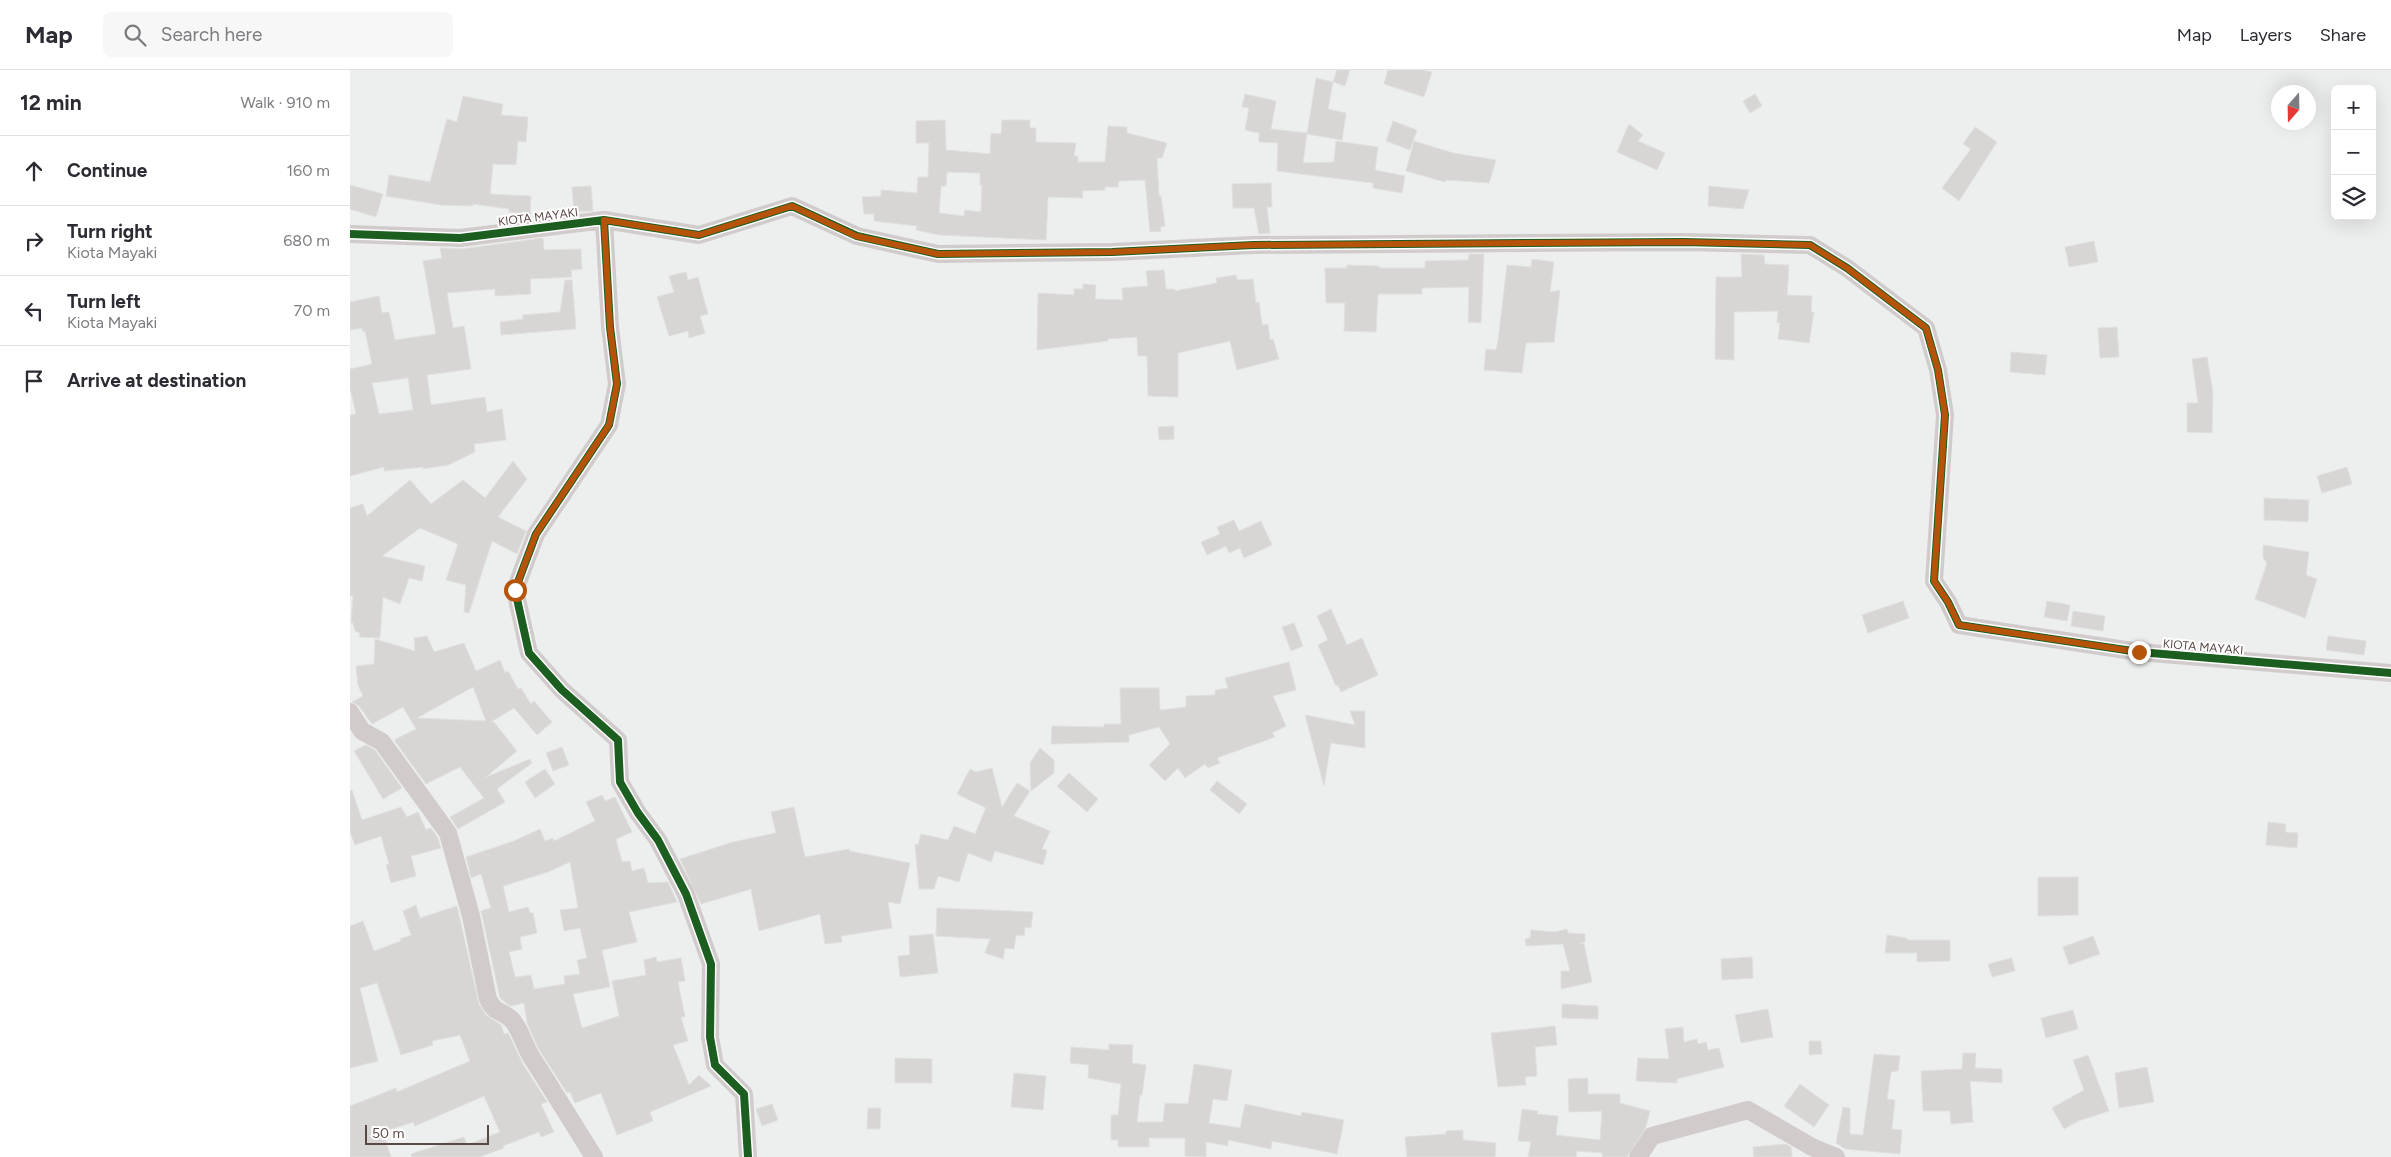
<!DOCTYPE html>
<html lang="en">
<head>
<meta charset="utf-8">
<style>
	body { margin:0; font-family:Figtree,sans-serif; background:#f7f7f7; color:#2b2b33 }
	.controls { position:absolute; right:15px; top:15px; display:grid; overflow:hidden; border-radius:8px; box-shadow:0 5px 20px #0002 }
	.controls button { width:45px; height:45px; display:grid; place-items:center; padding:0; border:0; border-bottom:1px solid #e1e1e2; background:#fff; color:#2b2b33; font:25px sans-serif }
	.compass { position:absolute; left:1921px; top:15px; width:45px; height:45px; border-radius:50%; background:#fff; box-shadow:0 5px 20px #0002; rotate:200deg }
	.scale { position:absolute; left:15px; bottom:12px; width:124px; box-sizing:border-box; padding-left:5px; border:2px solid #5a4845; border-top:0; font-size:14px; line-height:18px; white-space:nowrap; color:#5a4845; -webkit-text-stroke:4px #fff; paint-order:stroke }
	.stop { position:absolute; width:15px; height:15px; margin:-11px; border:4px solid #b45309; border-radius:50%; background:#fff }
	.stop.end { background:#b45309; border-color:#fff; box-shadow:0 1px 5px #0008 }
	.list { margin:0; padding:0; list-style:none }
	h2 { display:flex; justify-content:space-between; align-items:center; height:65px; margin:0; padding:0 20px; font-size:21px }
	h2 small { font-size:16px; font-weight:400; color:#7c7c81 }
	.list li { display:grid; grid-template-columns:32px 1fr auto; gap:15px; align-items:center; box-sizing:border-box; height:70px; padding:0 20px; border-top:1px solid #e1e1e2 }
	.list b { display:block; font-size:19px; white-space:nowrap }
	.list p { margin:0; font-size:16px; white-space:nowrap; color:#7c7c81 }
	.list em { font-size:16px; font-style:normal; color:#7c7c81 }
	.icon { flex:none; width:28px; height:28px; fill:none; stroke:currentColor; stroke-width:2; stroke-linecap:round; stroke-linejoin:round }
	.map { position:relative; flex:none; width:2041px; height:1087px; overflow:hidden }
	header { display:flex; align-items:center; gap:30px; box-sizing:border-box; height:70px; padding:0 25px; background:#fff; border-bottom:1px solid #e1e1e2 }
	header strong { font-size:24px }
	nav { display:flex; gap:28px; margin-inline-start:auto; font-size:18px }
	.search { width:350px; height:45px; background:#f7f7f7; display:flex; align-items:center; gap:12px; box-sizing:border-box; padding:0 18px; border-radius:8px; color:#7c7c81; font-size:19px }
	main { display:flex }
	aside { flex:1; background:#fff }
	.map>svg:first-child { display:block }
</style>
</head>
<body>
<header>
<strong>Map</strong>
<div class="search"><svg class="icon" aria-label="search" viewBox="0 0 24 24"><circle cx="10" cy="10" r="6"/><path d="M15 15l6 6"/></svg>Search here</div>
<nav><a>Map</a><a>Layers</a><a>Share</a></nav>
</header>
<main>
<aside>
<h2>12 min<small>Walk · 910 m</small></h2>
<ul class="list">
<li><svg class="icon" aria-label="ahead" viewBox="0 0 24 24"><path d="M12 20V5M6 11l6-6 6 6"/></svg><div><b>Continue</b></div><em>160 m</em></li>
<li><svg class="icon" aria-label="right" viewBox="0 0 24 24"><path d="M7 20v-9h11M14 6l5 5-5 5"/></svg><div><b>Turn right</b><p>Kiota Mayaki</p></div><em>680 m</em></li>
<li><svg class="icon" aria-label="left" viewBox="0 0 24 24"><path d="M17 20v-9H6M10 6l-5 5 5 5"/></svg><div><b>Turn left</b><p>Kiota Mayaki</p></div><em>70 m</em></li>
<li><svg class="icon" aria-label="arrive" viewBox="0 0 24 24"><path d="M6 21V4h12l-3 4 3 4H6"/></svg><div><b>Arrive at destination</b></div></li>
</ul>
</aside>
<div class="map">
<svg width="2041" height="1087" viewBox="0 0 2041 1087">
	<rect width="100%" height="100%" fill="#edeeee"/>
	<path fill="#d7d6d5" stroke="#e0e0df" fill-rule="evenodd" d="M 987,0 L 1000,0 L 995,16 L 983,12 L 978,39 L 996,43 L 992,70 L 957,64 L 966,8 L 983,12 Z
		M 1038,0 L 1074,0 L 1082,2 L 1074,27 L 1034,14 Z
		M 895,24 L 926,31 L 921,59 L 957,63 L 953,93 L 984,92 L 986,71 L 1028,77 L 1025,100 L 1055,106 L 1052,123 L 1023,118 L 1023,113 L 927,101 L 928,73 L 909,72 L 909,63 L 895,60 L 899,38 L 892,37 Z
		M 1405,24 L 1412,36 L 1400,43 L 1393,31 Z
		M 113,26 L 153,34 L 151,45 L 178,47 L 176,72 L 168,71 L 166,95 L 143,94 L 140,124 L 181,126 L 180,144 L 159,142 L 159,139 L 123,134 L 123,136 L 91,135 L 36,126 L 39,105 L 80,112 L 97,49 L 107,52 Z
		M 595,50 L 596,80 L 640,84 L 641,63 L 651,64 L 652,50 L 680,50 L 680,58 L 686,58 L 686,72 L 726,73 L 724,86 L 728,86 L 728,92 L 755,92 L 758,56 L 777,57 L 777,63 L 817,73 L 812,88 L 807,88 L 809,126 L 811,126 L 815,156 L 810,157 L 811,161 L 800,162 L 795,110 L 769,111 L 768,117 L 755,117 L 755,120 L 732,121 L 733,128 L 698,127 L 696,170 L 589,165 L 566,160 L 567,156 L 524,151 L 524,144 L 514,144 L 512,127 L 531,126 L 531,120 L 567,123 L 568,107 L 578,107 L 579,73 L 566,73 L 566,51 ZM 597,102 L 630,103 L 630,115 L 632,115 L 631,142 L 615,140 L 614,146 L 589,143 L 591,116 L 596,116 Z
		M 1043,51 L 1067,60 L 1060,80 L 1036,71 Z
		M 1279,54 L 1293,65 L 1288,71 L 1315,83 L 1307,100 L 1267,82 Z
		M 1625,57 L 1647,72 L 1609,131 L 1592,118 L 1621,79 L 1613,74 Z
		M 1064,71 L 1103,83 L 1146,90 L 1139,113 L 1096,110 L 1095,112 L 1056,101 Z
		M 921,113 L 922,137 L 917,137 L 920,163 L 909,164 L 904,138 L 883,138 L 882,114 Z
		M 0,115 L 33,124 L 26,147 L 0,139 Z
		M 241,116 L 243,141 L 224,142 L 222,117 Z
		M 1359,116 L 1399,120 L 1393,139 L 1358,136 Z
		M 193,168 L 194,180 L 231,179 L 232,199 L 221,200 L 222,207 L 180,209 L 181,224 L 145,226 L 145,219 L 97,223 L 103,258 L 114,256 L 121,299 L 77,305 L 81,335 L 135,327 L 137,342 L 152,339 L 156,370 L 124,374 L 125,382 L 98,395 L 72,399 L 74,397 L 34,401 L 34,397 L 0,406 L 0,345 L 6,344 L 0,318 L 0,299 L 22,294 L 15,261 L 13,262 L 12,258 L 0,260 L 0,232 L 29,226 L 32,243 L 39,242 L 45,270 L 86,264 L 73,191 L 92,188 L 90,178 L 111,179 ZM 58,308 L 63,340 L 29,344 L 22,313 Z
		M 1744,171 L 1748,192 L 1719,197 L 1715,177 Z
		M 1119,184 L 1134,184 L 1131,253 L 1118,252 L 1119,217 L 1072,218 L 1072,224 L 1028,224 L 1026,262 L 994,261 L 995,233 L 976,233 L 975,198 L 997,198 L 997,195 L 1029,196 L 1029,198 L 1075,198 L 1075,191 L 1118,190 Z
		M 1391,184 L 1414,185 L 1415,194 L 1439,195 L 1437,225 L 1462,226 L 1461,242 L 1464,242 L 1459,273 L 1428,269 L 1430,253 L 1427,253 L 1428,241 L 1384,242 L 1384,290 L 1365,289 L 1366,207 L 1392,207 Z
		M 1182,189 L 1204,192 L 1200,222 L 1210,220 L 1204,272 L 1176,273 L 1172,303 L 1134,300 L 1136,279 L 1146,280 L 1148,271 L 1157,195 L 1181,197 Z
		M 814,200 L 816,219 L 825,219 L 825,221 L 867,213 L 866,208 L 886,205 L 887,210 L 903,209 L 906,233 L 909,232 L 912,255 L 918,254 L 920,270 L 923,269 L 929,289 L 887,300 L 880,271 L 828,283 L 828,327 L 798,326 L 797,286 L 788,286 L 787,267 L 758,269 L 758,271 L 687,280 L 688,223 L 724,225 L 724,219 L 733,219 L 733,214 L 746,215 L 745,229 L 773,230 L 772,218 L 798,216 L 796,201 Z
		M 336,202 L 338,210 L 348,207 L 358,244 L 350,246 L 355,263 L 339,268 L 338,261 L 319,266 L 307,227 L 324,222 L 319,206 Z
		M 215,210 L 222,210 L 226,259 L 151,265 L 150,252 L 173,249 L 173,245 L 210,242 Z
		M 1767,257 L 1769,287 L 1750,288 L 1748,258 Z
		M 1661,282 L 1697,285 L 1695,305 L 1660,302 Z
		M 1857,287 L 1863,322 L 1862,363 L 1837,362 L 1837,333 L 1848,333 L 1842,289 Z
		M 824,356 L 824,369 L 809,370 L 808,357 Z
		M 163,391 L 177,409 L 148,447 L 176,461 L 167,484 L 142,471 L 119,543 L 114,542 L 116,515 L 96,510 L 108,474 L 70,458 L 32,486 L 75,496 L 72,511 L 59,508 L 50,534 L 33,527 L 30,568 L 9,567 L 10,563 L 5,561 L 3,553 L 1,553 L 3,526 L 0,525 L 0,438 L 13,434 L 17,446 L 60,410 L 81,434 L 113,410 L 135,428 Z
		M 1997,397 L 2002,414 L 1972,423 L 1967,406 Z
		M 1914,428 L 1959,430 L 1958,452 L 1914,450 Z
		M 884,450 L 889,461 L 911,451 L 922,475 L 894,488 L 890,478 L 879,483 L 876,476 L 857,485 L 851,472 L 870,464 L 867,457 Z
		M 1913,475 L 1959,482 L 1956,505 L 1967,509 L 1955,548 L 1905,529 L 1917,493 L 1913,488 Z
		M 1553,531 L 1559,548 L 1518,563 L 1512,545 Z
		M 1697,531 L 1720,535 L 1717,551 L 1694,547 Z
		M 981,539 L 997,575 L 1012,568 L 1028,605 L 991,622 L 988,615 L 986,616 L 968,575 L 978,570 L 967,546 Z
		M 1723,541 L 1755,546 L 1753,561 L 1721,556 Z
		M 944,553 L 953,576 L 941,581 L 932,557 Z
		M 77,566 L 84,582 L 114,573 L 126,601 L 150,590 L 155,603 L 158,601 L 168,619 L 171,618 L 181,634 L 184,631 L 202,652 L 187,665 L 164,638 L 141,652 L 144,652 L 167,681 L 136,707 L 180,689 L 182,693 L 147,719 L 155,732 L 108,759 L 100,747 L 134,728 L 110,697 L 76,714 L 44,670 L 66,659 L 53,637 L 22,654 L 9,636 L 2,632 L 13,626 L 8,615 L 6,596 L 24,594 L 25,569 L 65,581 L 64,568 ZM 123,617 L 136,651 L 67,648 Z
		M 1978,566 L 2016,571 L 2014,585 L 1976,580 Z
		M 939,592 L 946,620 L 923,626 L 936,656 L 922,663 L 925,667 L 867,688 L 870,693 L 858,698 L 855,694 L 835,708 L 828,698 L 815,711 L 799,695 L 820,674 L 809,657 L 779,665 L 779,672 L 701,674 L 702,656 L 754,657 L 754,654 L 771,654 L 770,618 L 809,618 L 810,640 L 836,637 L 836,626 L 865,625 L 865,620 L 878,618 L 875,608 Z
		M 1000,641 L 1015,641 L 1015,678 L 981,673 L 974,716 L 955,645 L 1005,655 Z
		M 16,675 L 25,680 L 52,718 L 33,729 L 4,681 Z
		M 212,677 L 219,695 L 203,701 L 196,683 Z
		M 690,678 L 704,690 L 704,703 L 681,721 L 680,693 Z
		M 642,698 L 652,737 L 667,713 L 680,721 L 664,746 L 700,761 L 692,779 L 697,780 L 693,795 L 645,781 L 641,792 L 618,783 L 609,812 L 588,806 L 584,819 L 569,819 L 565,774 L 568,775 L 571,764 L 598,770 L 604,756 L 625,764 L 636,738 L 607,724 L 620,699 L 626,702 Z
		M 195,699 L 205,714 L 185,728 L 175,712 Z
		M 719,703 L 748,729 L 737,742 L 707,716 Z
		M 867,711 L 897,734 L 889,744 L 860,720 Z
		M 2,720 L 12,750 L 51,737 L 57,747 L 68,742 L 76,760 L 81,758 L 88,768 L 91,778 L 61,786 L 66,806 L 41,813 L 36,795 L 39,794 L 31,766 L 5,775 L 0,762 L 0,721 Z
		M 252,725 L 255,731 L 265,727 L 282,762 L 266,769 L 272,792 L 280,791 L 282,801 L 294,798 L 298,813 L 318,812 L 327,832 L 279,842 L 287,872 L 252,880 L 260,917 L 223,924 L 232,958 L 269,946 L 262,911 L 296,905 L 294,890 L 306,887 L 307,892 L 331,888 L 335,911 L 328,912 L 335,947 L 331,947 L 338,971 L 323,975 L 339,1015 L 349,1005 L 361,1016 L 300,1042 L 303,1051 L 267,1065 L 251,1023 L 225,1033 L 220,1022 L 217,1023 L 188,978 L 177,953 L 174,933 L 160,936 L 150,928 L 131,841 L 141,838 L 131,804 L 121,808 L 116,787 L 164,771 L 190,759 L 195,771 L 203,768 L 204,771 L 245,751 L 236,732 ZM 220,792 L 228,838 L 210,840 L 214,861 L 230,858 L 237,888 L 227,890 L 230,904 L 214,906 L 215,914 L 184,919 L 181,905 L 165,907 L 159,882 L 172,879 L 170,867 L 187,863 L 183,843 L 180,843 L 178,837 L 159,842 L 153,816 L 198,802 Z
		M 444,737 L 455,787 L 499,779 L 500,781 L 560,793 L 550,834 L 538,832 L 542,858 L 491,866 L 492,872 L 475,874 L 470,844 L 409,861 L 401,819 L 351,834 L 330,789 L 383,772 L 426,763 L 421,742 Z
		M 1918,752 L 1936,754 L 1935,762 L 1948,763 L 1947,778 L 1916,775 Z
		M 1688,807 L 1728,807 L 1728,845 L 1688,846 Z
		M 66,835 L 70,848 L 107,836 L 129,934 L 136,945 L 151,955 L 154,964 L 158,963 L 173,994 L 197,1032 L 191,1034 L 204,1062 L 191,1067 L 189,1062 L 153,1076 L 154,1078 L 130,1087 L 62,1087 L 61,1084 L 114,1067 L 117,1075 L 150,1062 L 134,1026 L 65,1056 L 63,1052 L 33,1062 L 41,1087 L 0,1087 L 0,1036 L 46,1018 L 47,1022 L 120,991 L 110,965 L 82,971 L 83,975 L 51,985 L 27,913 L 10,918 L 28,991 L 0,998 L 0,856 L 13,851 L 24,881 L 51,871 L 50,869 L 61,865 L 53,841 Z
		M 587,838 L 640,840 L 683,842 L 681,858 L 675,857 L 674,866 L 666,865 L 664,879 L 655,878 L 653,889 L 635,883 L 640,869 L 586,866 Z
		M 1217,859 L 1218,863 L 1235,864 L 1235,872 L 1230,873 L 1234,874 L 1242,912 L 1211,919 L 1211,901 L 1220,901 L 1213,874 L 1176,876 L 1175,869 L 1180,868 L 1181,860 L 1205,862 Z
		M 583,864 L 588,903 L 550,907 L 548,886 L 560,885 L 559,866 Z
		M 1537,865 L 1557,868 L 1557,870 L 1600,870 L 1600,891 L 1567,892 L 1567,883 L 1535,883 Z
		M 1743,866 L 1750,884 L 1719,895 L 1713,877 Z
		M 1402,887 L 1403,908 L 1372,910 L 1371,889 Z
		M 1662,888 L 1665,901 L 1642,907 L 1638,894 Z
		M 1212,934 L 1248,936 L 1248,949 L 1212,948 Z
		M 1418,939 L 1423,967 L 1391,973 L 1385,945 Z
		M 1723,940 L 1728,959 L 1696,968 L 1691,948 Z
		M 1205,956 L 1207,975 L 1185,977 L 1187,1006 L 1175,1007 L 1176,1015 L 1148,1017 L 1141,963 Z
		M 1333,957 L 1334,972 L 1347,969 L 1348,974 L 1356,972 L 1358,980 L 1369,978 L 1374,997 L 1327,1009 L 1327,1013 L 1286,1011 L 1288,988 L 1319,989 L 1315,959 Z
		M 1459,971 L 1471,971 L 1472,984 L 1459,985 Z
		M 759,974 L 783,975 L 782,993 L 796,995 L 792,1025 L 790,1025 L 787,1052 L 813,1052 L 815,1033 L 838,1034 L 844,994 L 882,1000 L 877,1031 L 863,1029 L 859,1053 L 890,1058 L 895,1034 L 951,1046 L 952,1042 L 994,1050 L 987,1084 L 922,1071 L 921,1079 L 878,1070 L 878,1076 L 856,1072 L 856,1087 L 835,1086 L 835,1068 L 799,1068 L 799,1077 L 768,1077 L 768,1070 L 761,1070 L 761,1045 L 768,1045 L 771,1014 L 738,1008 L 739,995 L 720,993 L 721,977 L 759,980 Z
		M 1613,983 L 1626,983 L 1625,998 L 1652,999 L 1652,1013 L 1620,1011 L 1623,1052 L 1601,1054 L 1600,1041 L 1573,1041 L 1571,1001 L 1612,999 Z
		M 1524,984 L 1550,986 L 1548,1001 L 1541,1002 L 1537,1029 L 1545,1030 L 1542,1059 L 1552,1060 L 1550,1084 L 1495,1079 L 1486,1073 L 1493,1037 L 1500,1038 L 1500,1064 L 1513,1065 Z
		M 1738,985 L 1759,1041 L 1728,1051 L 1714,1059 L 1702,1038 L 1734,1020 L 1723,990 Z
		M 545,988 L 582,989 L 582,1013 L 545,1013 Z
		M 1797,997 L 1804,1032 L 1769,1038 L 1765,1003 Z
		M 664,1003 L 696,1006 L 693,1040 L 661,1037 Z
		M 1238,1008 L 1238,1024 L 1270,1024 L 1270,1033 L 1300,1041 L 1295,1059 L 1277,1087 L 1252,1087 L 1253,1083 L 1227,1081 L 1226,1087 L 1178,1087 L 1181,1072 L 1168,1071 L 1172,1039 L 1188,1041 L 1187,1044 L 1208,1046 L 1206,1065 L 1250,1070 L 1252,1041 L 1219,1042 L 1218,1009 Z
		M 1450,1014 L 1479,1035 L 1464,1057 L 1434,1036 Z
		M 422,1034 L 428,1050 L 412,1056 L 406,1039 Z
		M 518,1038 L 531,1038 L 530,1059 L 517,1059 Z
		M 1113,1060 L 1113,1070 L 1146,1073 L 1145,1087 L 1057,1087 L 1055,1067 L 1096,1064 L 1096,1061 Z
		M 1436,1074 L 1441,1077 L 1442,1087 L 1404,1087 L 1403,1077 Z"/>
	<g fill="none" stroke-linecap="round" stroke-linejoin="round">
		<path stroke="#d1cccb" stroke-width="18" d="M 254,150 L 260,257 L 267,314 L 259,355 L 186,464 L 165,520 L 179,583 L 212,620 L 268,670 L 270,712 L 288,743 L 308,770 L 336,824 L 361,894 L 360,967 L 365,995 L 394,1024 L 398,1087
			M 0,164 L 110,168 L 254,150 L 349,165 L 442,136 L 507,166 L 588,184 L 762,182 L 903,175 L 1333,172 L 1460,175 L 1497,198 L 1576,258 L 1588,300 L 1595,345 L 1584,511 L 1598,532 L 1609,555 L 1789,582 L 2041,603
			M 0,642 L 12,661 L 32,672 L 98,763 L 121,846 L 138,929 C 145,944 151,940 161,949 C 171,958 175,981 186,994 L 244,1087
			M 1288,1087 L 1302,1066 L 1398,1040 L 1462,1077 L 1486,1087"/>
		<defs>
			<path id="cycleway" d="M 254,150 L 260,257 L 267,314 L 259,355 L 186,464 L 165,520 L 179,583 L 212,620 L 268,670 L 270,712 L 288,743 L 308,770 L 336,824 L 361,894 L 360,967 L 365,995 L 394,1024 L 398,1087
				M 0,164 L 110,168 L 254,150 L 349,165 L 442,136 L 507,166 L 588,184 L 762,182 L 903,175 L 1333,172 L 1460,175 L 1497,198 L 1576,258 L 1588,300 L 1595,345 L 1584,511 L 1598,532 L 1609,555 L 1789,582 L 2041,603"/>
		</defs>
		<use href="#cycleway" stroke="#fff" stroke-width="11"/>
		<use href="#cycleway" stroke="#1b5e20" stroke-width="8"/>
	</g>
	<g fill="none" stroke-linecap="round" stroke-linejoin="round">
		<path stroke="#b45309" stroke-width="6" d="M 165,520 L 186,464 L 259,355 L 267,314 L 260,257 L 254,150 L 349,165 L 442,136 L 506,166 L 588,184 L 762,182 L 903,175 L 1333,172 L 1460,175 L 1497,198 L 1576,258 L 1588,300 L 1595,345 L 1584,511 L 1598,532 L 1609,555 L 1789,582"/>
	</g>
	<g text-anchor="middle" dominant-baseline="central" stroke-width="4" stroke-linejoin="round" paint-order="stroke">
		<g font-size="12" fill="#5a4845" stroke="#fff">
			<text transform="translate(188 147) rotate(-7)">KIOTA MAYAKI</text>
			<text transform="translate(1853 577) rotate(5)">KIOTA MAYAKI</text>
		</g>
	</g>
</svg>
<div class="controls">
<button>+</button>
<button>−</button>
<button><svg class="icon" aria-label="layers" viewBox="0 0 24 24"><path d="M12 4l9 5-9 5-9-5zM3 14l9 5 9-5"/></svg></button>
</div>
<svg class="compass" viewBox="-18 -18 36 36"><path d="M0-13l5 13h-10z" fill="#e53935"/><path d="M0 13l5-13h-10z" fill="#7c7c81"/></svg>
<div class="scale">50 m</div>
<div class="stop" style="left:165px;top:520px"></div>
<div class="stop end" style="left:1789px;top:582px"></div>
</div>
</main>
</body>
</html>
